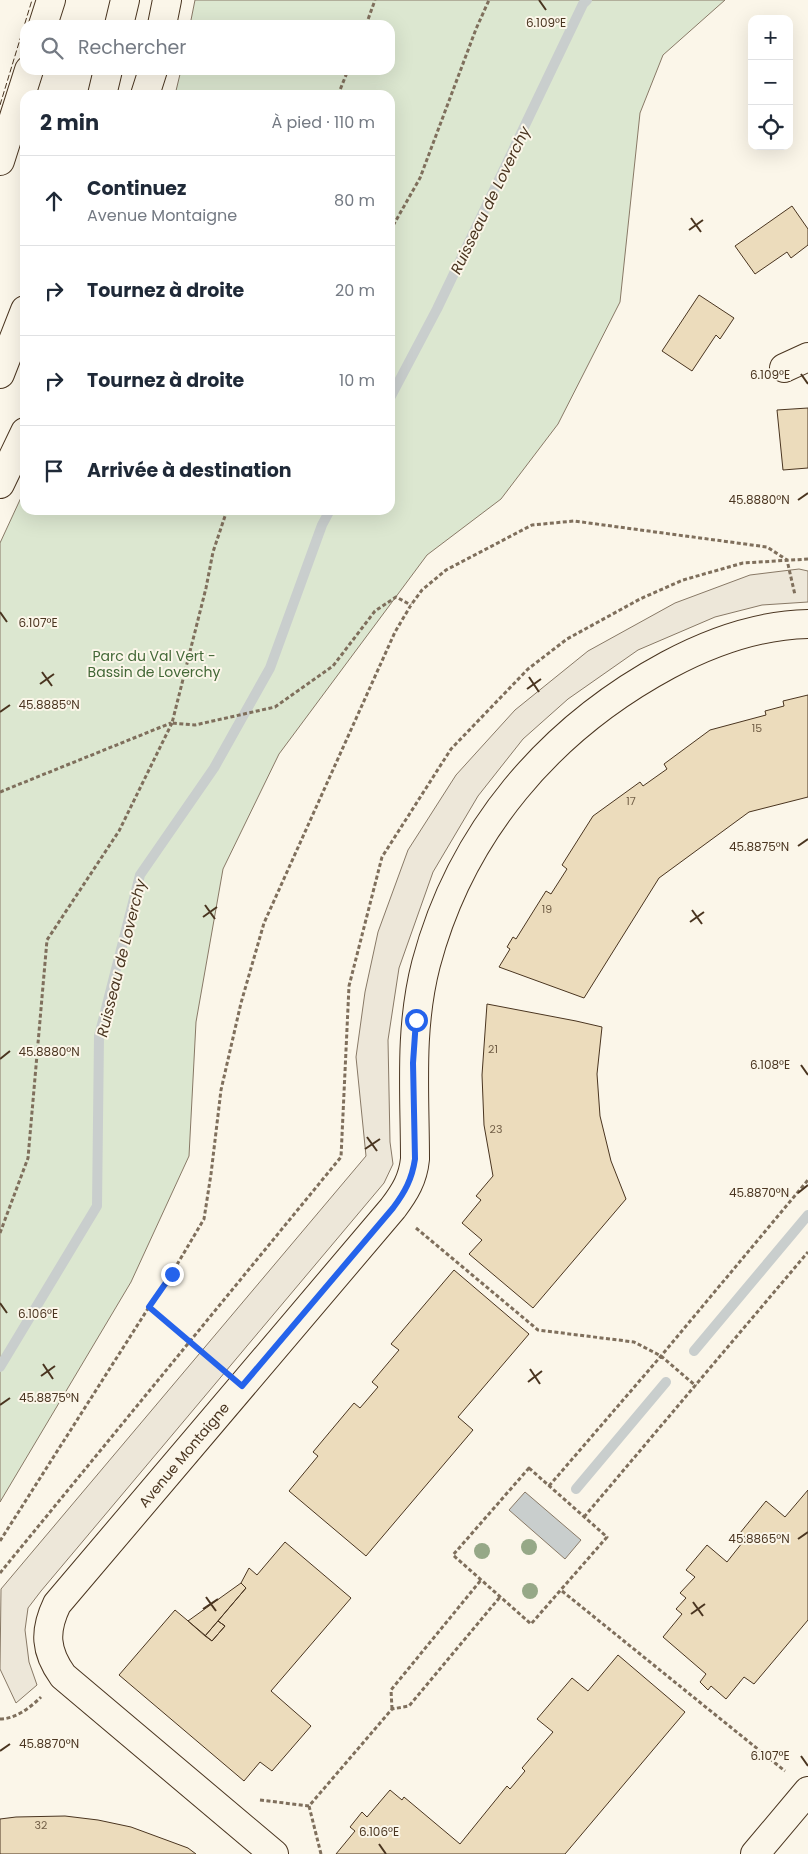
<!DOCTYPE html>
<html lang="fr">
<head>
<meta charset="utf-8">
<style>
	body { margin:0; font-family:Poppins,sans-serif; background:#f2f2f3; color:#1f2937 }
	.controls { position:absolute; right:15px; top:15px; display:grid; overflow:hidden; border-radius:10px; box-shadow:0 5px 20px #0002 }
	.controls button { width:45px; height:45px; display:grid; place-items:center; padding:0; border:0; border-bottom:1px solid #e0e1e3; background:#fff; color:#1f2937; font:25px sans-serif }
	.stop { position:absolute; width:15px; height:15px; margin:-11px; border:4px solid #2563eb; border-radius:50%; background:#fff }
	.stop.end { background:#2563eb; border-color:#fff; box-shadow:0 1px 5px #0008 }
	.list { margin:0; padding:0; list-style:none }
	h2 { display:flex; justify-content:space-between; align-items:center; height:65px; margin:0; padding:0 20px; font-size:21px }
	h2 small { font-size:16px; font-weight:400; color:#747a83 }
	.list li { display:grid; grid-template-columns:32px 1fr auto; gap:15px; align-items:center; box-sizing:border-box; height:90px; padding:0 20px; border-top:1px solid #e0e1e3 }
	.list b { display:block; font-size:19px; white-space:nowrap }
	.list p { margin:0; font-size:16px; white-space:nowrap; color:#747a83 }
	.list em { font-size:16px; font-style:normal; color:#747a83 }
	.icon { flex:none; width:28px; height:28px; fill:none; stroke:currentColor; stroke-width:2; stroke-linecap:round; stroke-linejoin:round }
	.map { position:relative; flex:none; width:808px; height:1854px; overflow:hidden }
	.search { position:absolute; background:#fff; box-shadow:0 5px 20px #0002; left:20px; top:20px; width:375px; height:55px; display:flex; align-items:center; gap:12px; box-sizing:border-box; padding:0 18px; border-radius:15px; color:#747a83; font-size:19px }
	.panel { position:absolute; background:#fff; box-shadow:0 5px 20px #0002; left:20px; top:90px; width:375px; height:425px; border-radius:15px }
	.map>svg:first-child { display:block }
</style>
</head>
<body>
<div class="map">
<svg width="808" height="1854" viewBox="0 0 808 1854">
	<rect width="100%" height="100%" fill="#fbf6e9"/>
	<path fill="#dce7d0" stroke="#887966" d="M 195,0 L 725,0 L 663,55 L 640,113 L 620,302 L 558,424 L 501,499 L 427,555 L 279,754 L 223,869 L 196,1022 L 189,1156 L 131,1282 L 0,1502 L 0,543 L 25,489 L 25,510 L 390,510 L 390,95 L 175,95 L 181,70 L 390,70 L 390,25 L 190,25 Z"/>
	<path fill="#ede7d9" stroke="#887966" d="M 799,569 L 808,571 L 808,602 L 762,605 L 715,617 L 638,650 L 568,699 L 523,739 L 478,796 L 433,872 L 399,968 L 388,1040 L 390,1142 L 393,1164 L 384,1183 L 41,1591 L 28,1608 L 25,1630 L 29,1662 L 37,1685 L 16,1703 L 0,1669 L 1,1589 L 366,1156 L 356,1057 L 365,992 L 378,932 L 408,850 L 456,775 L 515,710 L 588,651 L 675,603 L 750,575 Z"/>
	<path fill="#c9cecd" stroke="#887966" d="M 525,1492 L 581,1540 L 565,1559 L 509,1510 Z"/>
	<g fill="none" stroke-linecap="round" stroke-linejoin="round">
		<path stroke="#c9cecd" stroke-width="10" d="M 390,398 L 437,309 L 583,4 L 587,0
			M 694,1351 L 808,1215
			M 0,1367 L 97,1206 L 99,1036 L 140,875 L 214,768 L 270,668 L 322,525 L 330,510
			M 576,1489 L 666,1382"/>
	</g>
	<path fill="#ecdcbc" stroke="#4a3520" d="M 792,206 L 808,229 L 808,245 L 791,258 L 787,252 L 755,274 L 735,246 Z
		M 699,295 L 734,318 L 720,339 L 716,335 L 692,371 L 662,351 Z
		M 808,408 L 808,468 L 783,470 L 777,410 Z
		M 808,695 L 808,797 L 749,812 L 659,878 L 584,998 L 499,967 L 510,949 L 507,947 L 513,937 L 516,939 L 546,891 L 551,894 L 567,869 L 562,865 L 593,816 L 640,782 L 643,786 L 667,769 L 664,764 L 710,730 L 766,715 L 765,711 L 784,706 L 783,701 Z
		M 487,1004 L 576,1021 L 602,1027 L 597,1074 L 600,1116 L 611,1161 L 626,1199 L 533,1308 L 469,1254 L 482,1240 L 462,1223 L 481,1200 L 476,1196 L 493,1176 L 484,1125 L 482,1075 Z
		M 454,1270 L 529,1334 L 458,1417 L 473,1430 L 366,1556 L 289,1491 L 318,1456 L 313,1452 L 354,1403 L 360,1408 L 378,1387 L 372,1382 L 399,1350 L 391,1344 Z
		M 808,1490 L 808,1620 L 754,1684 L 744,1677 L 726,1699 L 711,1686 L 708,1690 L 700,1682 L 706,1674 L 663,1637 L 682,1614 L 676,1609 L 686,1598 L 680,1593 L 695,1577 L 686,1570 L 707,1545 L 727,1562 L 746,1538 L 740,1533 L 766,1501 L 785,1517 Z
		M 285,1542 L 351,1598 L 271,1691 L 311,1726 L 272,1771 L 260,1762 L 244,1781 L 119,1675 L 175,1610 L 212,1641 L 225,1626 L 218,1621 L 246,1588 L 241,1583 L 249,1568 L 257,1575 Z
		M 241,1583 L 246,1588 L 205,1636 L 188,1621 Z
		M 218,1621 L 225,1626 L 212,1641 L 205,1636 Z
		M 618,1655 L 685,1712 L 565,1854 L 336,1854 L 355,1831 L 350,1827 L 362,1812 L 367,1817 L 390,1790 L 402,1800 L 404,1797 L 460,1844 L 507,1786 L 510,1789 L 525,1771 L 522,1768 L 553,1732 L 537,1719 L 572,1678 L 588,1691 Z
		M 65,1816 L 98,1820 L 131,1827 L 188,1848 L 196,1854 L 0,1854 L 0,1819 L 16,1817 Z"/>
	<g fill="none" stroke-linecap="round" stroke-linejoin="round">
		<defs>
			<path id="minor" d="M 43,25 L 51,0
				M 0,161 L 29,70
				M 784,368 L 808,357
				M 274,1854 L 63,1676 C 45,1651 44,1631 57,1604 L 393,1208 C 405,1192 413,1179 415,1159 C 415,1093 409,1030 426,964 C 461,832 549,729 668,665 C 711,642 759,625 808,624
				M 755,1854 L 808,1791"/>
			<path id="major" d="M 119,25 L 125,0
				M 162,25 L 167,0
				M 102,95 L 108,70
				M 145,95 L 153,70
				M 0,374 L 25,310
				M 0,484 L 25,432"/>
		</defs>
		<use href="#minor" stroke="#4a3520" stroke-width="30"/>
		<use href="#major" stroke="#4a3520" stroke-width="30"/>
		<path stroke="#7f6f5c" stroke-width="3" stroke-dasharray="4 2.5" stroke-linecap="butt" d="M 366,25 L 375,0
			M 338,95 L 348,70
			M 390,231 L 420,178 L 476,29 L 489,0
			M 227,510 L 213,552 L 206,588 L 172,723 L 195,725 L 275,707 L 333,666 L 375,611 L 396,597 L 411,605
			M 0,792 L 171,723
			M 416,1228 L 538,1330 L 634,1342 L 661,1356 L 696,1386
			M 0,1233 L 28,1158 L 47,940 L 119,831 L 172,723
			M 219,1367 L 149,1307 L 172,1273 L 204,1219 L 211,1174 L 221,1090 L 241,1003 L 264,923 L 395,632 L 411,605 L 422,590 L 446,570 L 532,525 L 574,521 L 767,547 L 787,560 L 795,595
			M 529,1468 L 607,1537 L 531,1624 L 453,1555 Z
			M 549,1486 L 661,1356 L 808,1180
			M 584,1517 L 808,1252
			M 0,1541 L 149,1307
			M 0,1573 L 341,1157 L 349,986 L 382,857 L 451,749 L 528,669 L 567,639 L 640,599 L 683,580 L 743,563 L 808,559
			M 562,1591 L 785,1771
			M 392,1709 L 391,1690 L 481,1580
			M 0,1719 C 15,1719 30,1708 41,1697
			M 260,1800 L 309,1806 L 392,1709 L 409,1706 L 500,1597
			M 309,1806 L 321,1854"/>
		<use href="#minor" stroke="#fbf6e9" stroke-width="28"/>
		<use href="#major" stroke="#fbf6e9" stroke-width="28"/>
		<path stroke="#4a3520" stroke-width="1" stroke-dasharray="6 2.5" stroke-linecap="butt" d="M 0,105 L 32,0"/>
	</g>
	<g fill="#96a887">
		<circle cx="529" cy="1547" r="8"/>
		<circle cx="482" cy="1551" r="8"/>
		<circle cx="530" cy="1591" r="8"/>
	</g>
	<g fill="none" stroke-linecap="round" stroke-linejoin="round">
		<path stroke="#2563eb" stroke-width="6" d="M 172,1274 L 149,1307 L 242,1386 L 393,1208 C 405,1192 412,1179 415,1159 L 413,1063 L 416,1020"/>
	</g>
	<path fill="none" stroke="#4a3520" stroke-width="2" d="M 539,0 L 546,10M 691,218 L 701,232M 689,230 L 703,220M 801,374 L 808,384M 798,500 L 808,493M 0,612 L 7,622M 42,672 L 52,686M 529,677 L 539,692M 40,684 L 54,674M 527,689 L 541,679M 0,712 L 10,705M 798,846 L 808,839M 205,905 L 215,919M 692,910 L 702,924M 203,917 L 217,907M 690,922 L 704,912M 0,1059 L 10,1051M 801,1065 L 808,1075M 367,1137 L 377,1151M 365,1149 L 380,1139M 798,1193 L 808,1185M 0,1303 L 7,1313M 43,1364 L 53,1379M 530,1369 L 540,1384M 41,1376 L 55,1366M 528,1382 L 542,1371M 0,1405 L 10,1398M 798,1539 L 808,1532M 206,1597 L 216,1611M 693,1602 L 703,1616M 203,1609 L 218,1599M 691,1614 L 705,1604M 0,1751 L 10,1744M 801,1756 L 808,1766M 379,1844 L 386,1854"/>
	<g text-anchor="middle" dominant-baseline="central" stroke-width="4" stroke-linejoin="round" paint-order="stroke">
		<g font-size="11" fill="#725f47">
			<text x="757" y="728">15</text>
			<text x="631" y="801">17</text>
			<text x="547" y="909">19</text>
			<text x="493" y="1049">21</text>
			<text x="496" y="1129">23</text>
			<text x="41" y="1825">32</text>
		</g>
		<g font-size="14" fill="#436837" stroke="#fbf6e9">
			<text x="154" y="656">Parc du Val Vert -<tspan x="154" dy="16">Bassin de Loverchy</tspan></text>
		</g>
		<g font-size="14" fill="#4a3520" stroke="#fbf6e9">
			<text transform="translate(184 1455) rotate(-50)">Avenue Montaigne</text>
		</g>
		<g font-size="15" font-style="italic" fill="#4a3520" stroke="#fbf6e9">
			<text transform="translate(490 200) rotate(-64)">Ruisseau de Loverchy</text>
			<text transform="translate(121 958) rotate(-76)">Ruisseau de Loverchy</text>
		</g>
	</g>
	<g font-size="12" text-anchor="middle" fill="#4a3520" stroke="#fbf6e9" stroke-width="4" stroke-linejoin="round" paint-order="stroke">
		<text x="546" y="27">6.109°E</text>
		<text x="770" y="379">6.109°E</text>
		<text x="759" y="504">45.8880°N</text>
		<text x="38" y="627">6.107°E</text>
		<text x="49" y="709">45.8885°N</text>
		<text x="759" y="851">45.8875°N</text>
		<text x="49" y="1056">45.8880°N</text>
		<text x="770" y="1069">6.108°E</text>
		<text x="759" y="1197">45.8870°N</text>
		<text x="38" y="1318">6.106°E</text>
		<text x="49" y="1402">45.8875°N</text>
		<text x="759" y="1543">45.8865°N</text>
		<text x="49" y="1748">45.8870°N</text>
		<text x="770" y="1760">6.107°E</text>
		<text x="379" y="1836">6.106°E</text>
	</g>
</svg>
<div class="controls">
<button>+</button>
<button>−</button>
<button><svg class="icon" aria-label="locate" viewBox="0 0 24 24"><circle cx="12" cy="12" r="6"/><path d="M12 2v4M12 18v4M2 12h4M18 12h4"/></svg></button>
</div>
<div class="stop" style="left:416px;top:1020px"></div>
<div class="stop end" style="left:172px;top:1274px"></div>
<div class="search"><svg class="icon" aria-label="search" viewBox="0 0 24 24"><circle cx="10" cy="10" r="6"/><path d="M15 15l6 6"/></svg>Rechercher</div>
<section class="panel">
<h2>2 min<small>À pied · 110 m</small></h2>
<ul class="list">
<li><svg class="icon" aria-label="ahead" viewBox="0 0 24 24"><path d="M12 20V5M6 11l6-6 6 6"/></svg><div><b>Continuez</b><p>Avenue Montaigne</p></div><em>80 m</em></li>
<li><svg class="icon" aria-label="right" viewBox="0 0 24 24"><path d="M7 20v-9h11M14 6l5 5-5 5"/></svg><div><b>Tournez à droite</b></div><em>20 m</em></li>
<li><svg class="icon" aria-label="right" viewBox="0 0 24 24"><path d="M7 20v-9h11M14 6l5 5-5 5"/></svg><div><b>Tournez à droite</b></div><em>10 m</em></li>
<li><svg class="icon" aria-label="arrive" viewBox="0 0 24 24"><path d="M6 21V4h12l-3 4 3 4H6"/></svg><div><b>Arrivée à destination</b></div></li>
</ul>
</section>
</div>
</body>
</html>
